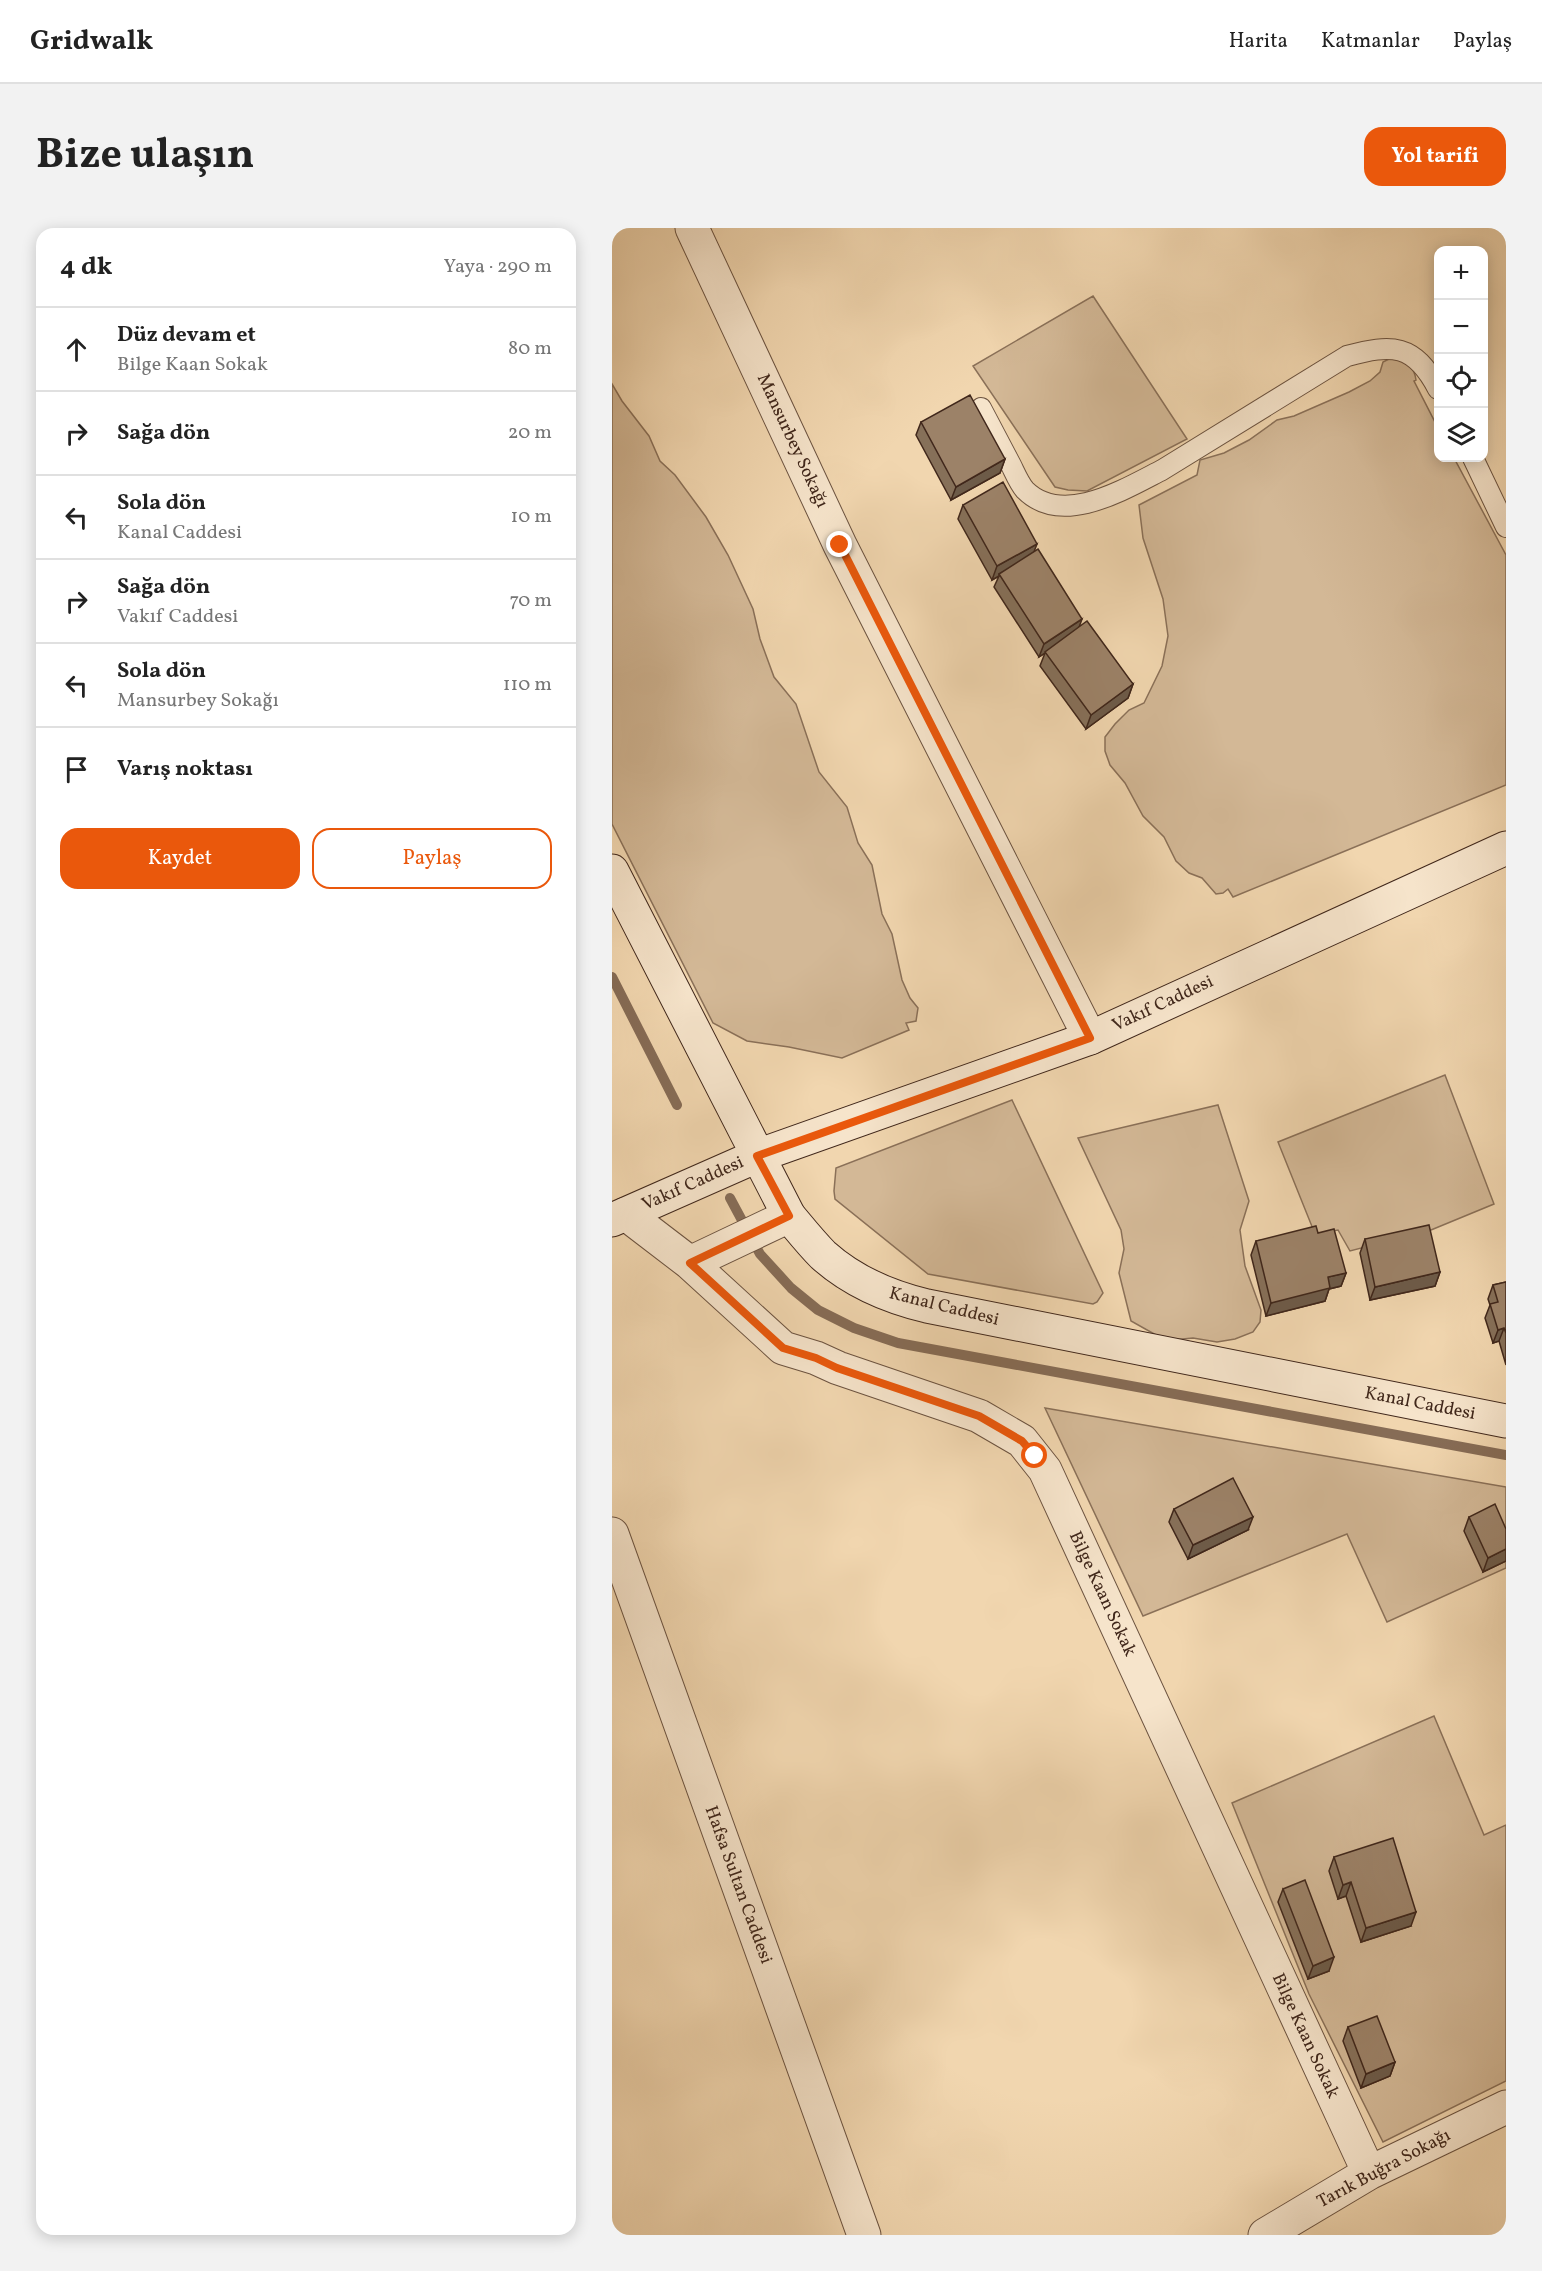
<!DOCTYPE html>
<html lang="tr">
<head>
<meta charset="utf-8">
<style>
	body { margin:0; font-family:Vollkorn,serif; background:#f2f2f2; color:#222 }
	.controls { position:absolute; right:18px; top:18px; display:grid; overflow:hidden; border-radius:12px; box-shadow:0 3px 15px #0003 }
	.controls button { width:54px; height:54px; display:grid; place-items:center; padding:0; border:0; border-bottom:2px solid #e0e0e0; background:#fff; color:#222; font:30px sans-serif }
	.stop { position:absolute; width:18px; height:18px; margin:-14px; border:4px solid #ea580c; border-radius:50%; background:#fff }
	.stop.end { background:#ea580c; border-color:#fff; box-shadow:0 2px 6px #0008 }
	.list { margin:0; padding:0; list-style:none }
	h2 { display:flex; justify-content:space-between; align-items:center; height:78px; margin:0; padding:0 24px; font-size:26px }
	h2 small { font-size:20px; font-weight:400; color:#767676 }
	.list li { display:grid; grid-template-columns:39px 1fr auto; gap:18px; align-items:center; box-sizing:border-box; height:84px; padding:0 24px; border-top:2px solid #e0e0e0 }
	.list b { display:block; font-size:22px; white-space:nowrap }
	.list p { margin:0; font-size:20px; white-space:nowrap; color:#767676 }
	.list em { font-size:20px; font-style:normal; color:#767676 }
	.actions { display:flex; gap:12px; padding:18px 24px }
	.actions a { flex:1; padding:14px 0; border:2px solid #ea580c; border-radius:18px; text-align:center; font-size:21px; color:#ea580c }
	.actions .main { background:#ea580c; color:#fff }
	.icon { flex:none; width:33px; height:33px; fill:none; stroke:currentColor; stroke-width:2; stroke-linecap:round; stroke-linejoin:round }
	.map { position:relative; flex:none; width:894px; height:2007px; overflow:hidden; border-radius:18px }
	header { display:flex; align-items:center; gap:36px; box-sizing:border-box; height:84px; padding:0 30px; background:#fff; border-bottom:2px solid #e0e0e0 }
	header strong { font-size:28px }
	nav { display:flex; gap:33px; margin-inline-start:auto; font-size:21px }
	.intro { display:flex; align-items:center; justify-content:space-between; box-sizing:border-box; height:144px; padding:0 36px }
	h1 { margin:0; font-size:42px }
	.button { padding:15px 27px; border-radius:18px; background:#ea580c; color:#fff; font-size:21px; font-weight:700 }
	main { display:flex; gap:36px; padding:0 36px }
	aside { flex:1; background:#fff; border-radius:18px; box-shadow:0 3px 15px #0003 }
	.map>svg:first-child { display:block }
</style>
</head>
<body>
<header>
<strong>Gridwalk</strong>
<nav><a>Harita</a><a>Katmanlar</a><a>Paylaş</a></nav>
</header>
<div class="intro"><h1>Bize ulaşın</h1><a class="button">Yol tarifi</a></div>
<main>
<aside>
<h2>4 dk<small>Yaya · 290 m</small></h2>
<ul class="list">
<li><svg class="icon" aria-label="ahead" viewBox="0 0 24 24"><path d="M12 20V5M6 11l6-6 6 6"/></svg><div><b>Düz devam et</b><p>Bilge Kaan Sokak</p></div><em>80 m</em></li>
<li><svg class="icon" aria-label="right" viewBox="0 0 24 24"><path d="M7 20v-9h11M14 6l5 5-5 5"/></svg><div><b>Sağa dön</b></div><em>20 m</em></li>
<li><svg class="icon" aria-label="left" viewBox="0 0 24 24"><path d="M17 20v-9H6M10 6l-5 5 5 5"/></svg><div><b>Sola dön</b><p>Kanal Caddesi</p></div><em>10 m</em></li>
<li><svg class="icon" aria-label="right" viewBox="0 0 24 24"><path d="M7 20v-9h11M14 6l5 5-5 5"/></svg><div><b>Sağa dön</b><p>Vakıf Caddesi</p></div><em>70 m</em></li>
<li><svg class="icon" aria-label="left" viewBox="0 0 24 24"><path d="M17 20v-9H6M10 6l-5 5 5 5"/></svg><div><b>Sola dön</b><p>Mansurbey Sokağı</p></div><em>110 m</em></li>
<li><svg class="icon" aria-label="arrive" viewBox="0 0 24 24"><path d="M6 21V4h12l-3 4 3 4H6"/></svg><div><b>Varış noktası</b></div></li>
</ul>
<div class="actions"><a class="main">Kaydet</a><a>Paylaş</a></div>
</aside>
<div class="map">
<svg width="894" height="2007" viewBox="0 0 894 2007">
	<rect width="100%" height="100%" fill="#f1d6af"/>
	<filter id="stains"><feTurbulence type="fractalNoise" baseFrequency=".00333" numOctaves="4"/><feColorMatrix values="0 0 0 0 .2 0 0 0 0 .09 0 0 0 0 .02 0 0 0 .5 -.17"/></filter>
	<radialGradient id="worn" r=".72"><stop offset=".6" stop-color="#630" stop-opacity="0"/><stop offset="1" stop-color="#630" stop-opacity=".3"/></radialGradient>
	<path fill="#d3b896" stroke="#8a7058" stroke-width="1.5" d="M 481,68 L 575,211 L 475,263 L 456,262 L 443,259 L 361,138 Z
		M 781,129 C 794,134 802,137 804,152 L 802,153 L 826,200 L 826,230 L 842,230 L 894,327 L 894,557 L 621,669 L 616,661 L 611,665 L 604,666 L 590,650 L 577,645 L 564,633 L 552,609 L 531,588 L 513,555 L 498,537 L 493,523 L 493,509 L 503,496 L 517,482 L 532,475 L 550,438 L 556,408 L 551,371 L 531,310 L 527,277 L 585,247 L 588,232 L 612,225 L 637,212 L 665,192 L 682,188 L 737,164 L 758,153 L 768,144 L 771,134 Z
		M 0,156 L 10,173 L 37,208 L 48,233 L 63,247 L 94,289 L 116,327 L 141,381 L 148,411 L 162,449 L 184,476 L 207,544 L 235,579 L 246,615 L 260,637 L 270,686 L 280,706 L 290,752 L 298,770 L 306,780 L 304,793 L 294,795 L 297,802 L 230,830 L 177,819 L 135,813 L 101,795 L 0,596 Z
		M 833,847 L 882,976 L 819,1002 L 738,1023 L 726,1002 L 703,1006 L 666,914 Z
		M 400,872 L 491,1065 L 485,1074 L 481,1076 L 316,1046 L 223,971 L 222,963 L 224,940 Z
		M 606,877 L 637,973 L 628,1002 L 633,1038 L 649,1082 L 648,1094 L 641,1104 L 623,1111 L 605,1114 L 581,1110 L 560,1112 L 544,1107 L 519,1093 L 507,1045 L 512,1021 L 509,1002 L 466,910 Z
		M 433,1180 L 894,1259 L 894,1340 L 775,1394 L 735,1306 L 531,1388 Z
		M 822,1488 L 872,1607 L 894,1597 L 894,1853 L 771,1914 L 697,1766 L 620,1575 Z"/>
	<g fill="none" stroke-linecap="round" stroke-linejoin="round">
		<path stroke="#866c56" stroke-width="10" d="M 0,749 L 65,877
			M 118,970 L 148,1026 L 179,1060 L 206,1082 L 242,1100 L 286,1115 L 894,1227"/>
		<defs>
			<path id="lane" d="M 369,180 C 379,199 389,218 399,237 C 403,245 407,255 413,262 C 450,299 511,262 550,242 L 735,128 C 780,116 802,115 826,161
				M 861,230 L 894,299"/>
			<path id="street" d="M 80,0 L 228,317 L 478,810
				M 14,986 L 78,1035 L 171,1120 L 204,1130 L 226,1140 L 367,1188 L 410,1213 L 433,1242 L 757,1945
				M 78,1035 L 177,988
				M 0,1306 L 252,2007
				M 653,2007 L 757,1945 L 894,1879"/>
			<path id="secondary" d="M 0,643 L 177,988 C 188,1001 199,1015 211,1027 C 240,1053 277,1069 315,1078 L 894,1193
				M 0,992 L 145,928 L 478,810 L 894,620"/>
		</defs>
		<use href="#lane" stroke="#6c5340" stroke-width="22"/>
		<use href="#street" stroke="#6c5340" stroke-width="35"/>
		<use href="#secondary" stroke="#40271b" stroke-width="35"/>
		<use href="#lane" stroke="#f6e4cb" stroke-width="20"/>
		<use href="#street" stroke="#f6e4cb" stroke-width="33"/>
		<use href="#secondary" stroke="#f6e4cb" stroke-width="33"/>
	</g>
	<path fill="#867059" stroke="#40271b" stroke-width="1.5" d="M 309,194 L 393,231 L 388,245 L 339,272 L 304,207 Z
		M 351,277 L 422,324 L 468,398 L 521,456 L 516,470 L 474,501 L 428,438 L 433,425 L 427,429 L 382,359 L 387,348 L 380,352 L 346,291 Z
		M 706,1005 L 734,1045 L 729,1058 L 717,1061 L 713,1073 L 654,1088 L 639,1027 L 644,1013 Z
		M 753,1011 L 828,1044 L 823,1058 L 758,1072 L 748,1025 Z
		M 894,1054 L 894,1137 L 887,1113 L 881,1115 L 873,1090 L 878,1077 L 876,1071 L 881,1057 Z
		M 562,1281 L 636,1302 L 576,1331 L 557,1294 Z
		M 857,1289 L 894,1301 L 894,1333 L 871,1344 L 852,1303 Z
		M 722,1629 L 799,1698 L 749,1714 L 734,1668 L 726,1671 L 717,1643 Z
		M 671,1661 L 717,1743 L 696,1751 L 666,1674 Z
		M 736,1799 L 783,1834 L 778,1848 L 749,1860 L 731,1813 Z"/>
	<path fill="#6d5b49" stroke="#40271b" stroke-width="1.5" d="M 393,231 L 388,245 L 339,272 L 344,259 Z
		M 425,316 L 420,329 L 387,346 L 387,348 L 380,352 L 385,338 Z
		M 470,391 L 465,405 L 427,429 L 432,416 Z
		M 521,456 L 516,470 L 474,501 L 479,487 Z
		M 828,1044 L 823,1058 L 758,1072 L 763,1059 Z
		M 734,1045 L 729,1058 L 717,1061 L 713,1073 L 654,1088 L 659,1075 L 716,1049 Z
		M 892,1100 L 887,1113 L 881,1115 L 886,1102 Z
		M 641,1289 L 636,1302 L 576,1331 L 581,1317 Z
		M 894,1321 L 894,1333 L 871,1344 L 876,1330 Z
		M 739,1654 L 734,1668 L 726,1671 L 731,1657 Z
		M 804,1684 L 799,1698 L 749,1714 L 754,1700 Z
		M 722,1729 L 717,1743 L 696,1751 L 701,1738 Z
		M 783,1834 L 778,1848 L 749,1860 L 754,1846 Z"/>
	<path fill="#9c8268" stroke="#40271b" stroke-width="1.5" d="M 358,167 L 393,231 L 344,259 L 309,194 Z
		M 391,254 L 425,316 L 385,338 L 351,277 Z
		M 426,321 L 470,391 L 432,416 L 387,346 Z
		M 475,393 L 521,456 L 479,487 L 433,424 Z
		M 817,997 L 828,1044 L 763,1059 L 753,1011 Z
		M 704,998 L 706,1005 L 722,1001 L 734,1045 L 716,1049 L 718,1060 L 659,1075 L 644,1013 Z
		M 894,1054 L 894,1105 L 892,1100 L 886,1102 L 878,1076 L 886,1074 L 881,1057 Z
		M 621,1250 L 641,1289 L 581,1317 L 562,1281 Z
		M 883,1276 L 894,1301 L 894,1321 L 876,1330 L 857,1289 Z
		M 781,1610 L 804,1684 L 754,1700 L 739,1654 L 731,1657 L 722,1629 Z
		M 693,1652 L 722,1729 L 701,1738 L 671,1661 Z
		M 765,1788 L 783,1834 L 754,1846 L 736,1799 Z"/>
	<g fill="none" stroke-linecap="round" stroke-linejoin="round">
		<path stroke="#ea580c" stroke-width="8" d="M 228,317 L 478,810 L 145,928 L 177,988 L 78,1035 L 171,1120 L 204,1130 L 225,1140 L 367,1188 L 410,1213 L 423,1228"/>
	</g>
	<g text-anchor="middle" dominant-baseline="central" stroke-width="4.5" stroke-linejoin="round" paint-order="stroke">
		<g font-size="18" fill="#40271b" stroke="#f6e4cb">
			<text transform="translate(180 213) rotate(65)">Mansurbey Sokağı</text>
			<text transform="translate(551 776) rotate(-25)">Vakıf Caddesi</text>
			<text transform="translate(81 956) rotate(-24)">Vakıf Caddesi</text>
			<text transform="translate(332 1079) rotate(14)">Kanal Caddesi</text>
			<text transform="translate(808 1176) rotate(11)">Kanal Caddesi</text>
			<text transform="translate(490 1366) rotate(65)">Bilge Kaan Sokak</text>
			<text transform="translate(126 1657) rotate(70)">Hafsa Sultan Caddesi</text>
			<text transform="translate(693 1808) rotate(65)">Bilge Kaan Sokak</text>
			<text transform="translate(772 1941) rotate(-28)">Tarık Buğra Sokağı</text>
		</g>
	</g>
	<rect width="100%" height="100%" filter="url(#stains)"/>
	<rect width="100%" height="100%" fill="url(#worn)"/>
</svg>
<div class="controls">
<button>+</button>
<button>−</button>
<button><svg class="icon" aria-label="locate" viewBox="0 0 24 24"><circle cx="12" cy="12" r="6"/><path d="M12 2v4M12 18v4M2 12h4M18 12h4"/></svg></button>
<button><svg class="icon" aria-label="layers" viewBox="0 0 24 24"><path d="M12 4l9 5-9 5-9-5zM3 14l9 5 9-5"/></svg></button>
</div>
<div class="stop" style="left:423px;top:1228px"></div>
<div class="stop end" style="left:228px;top:317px"></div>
</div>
</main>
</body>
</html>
